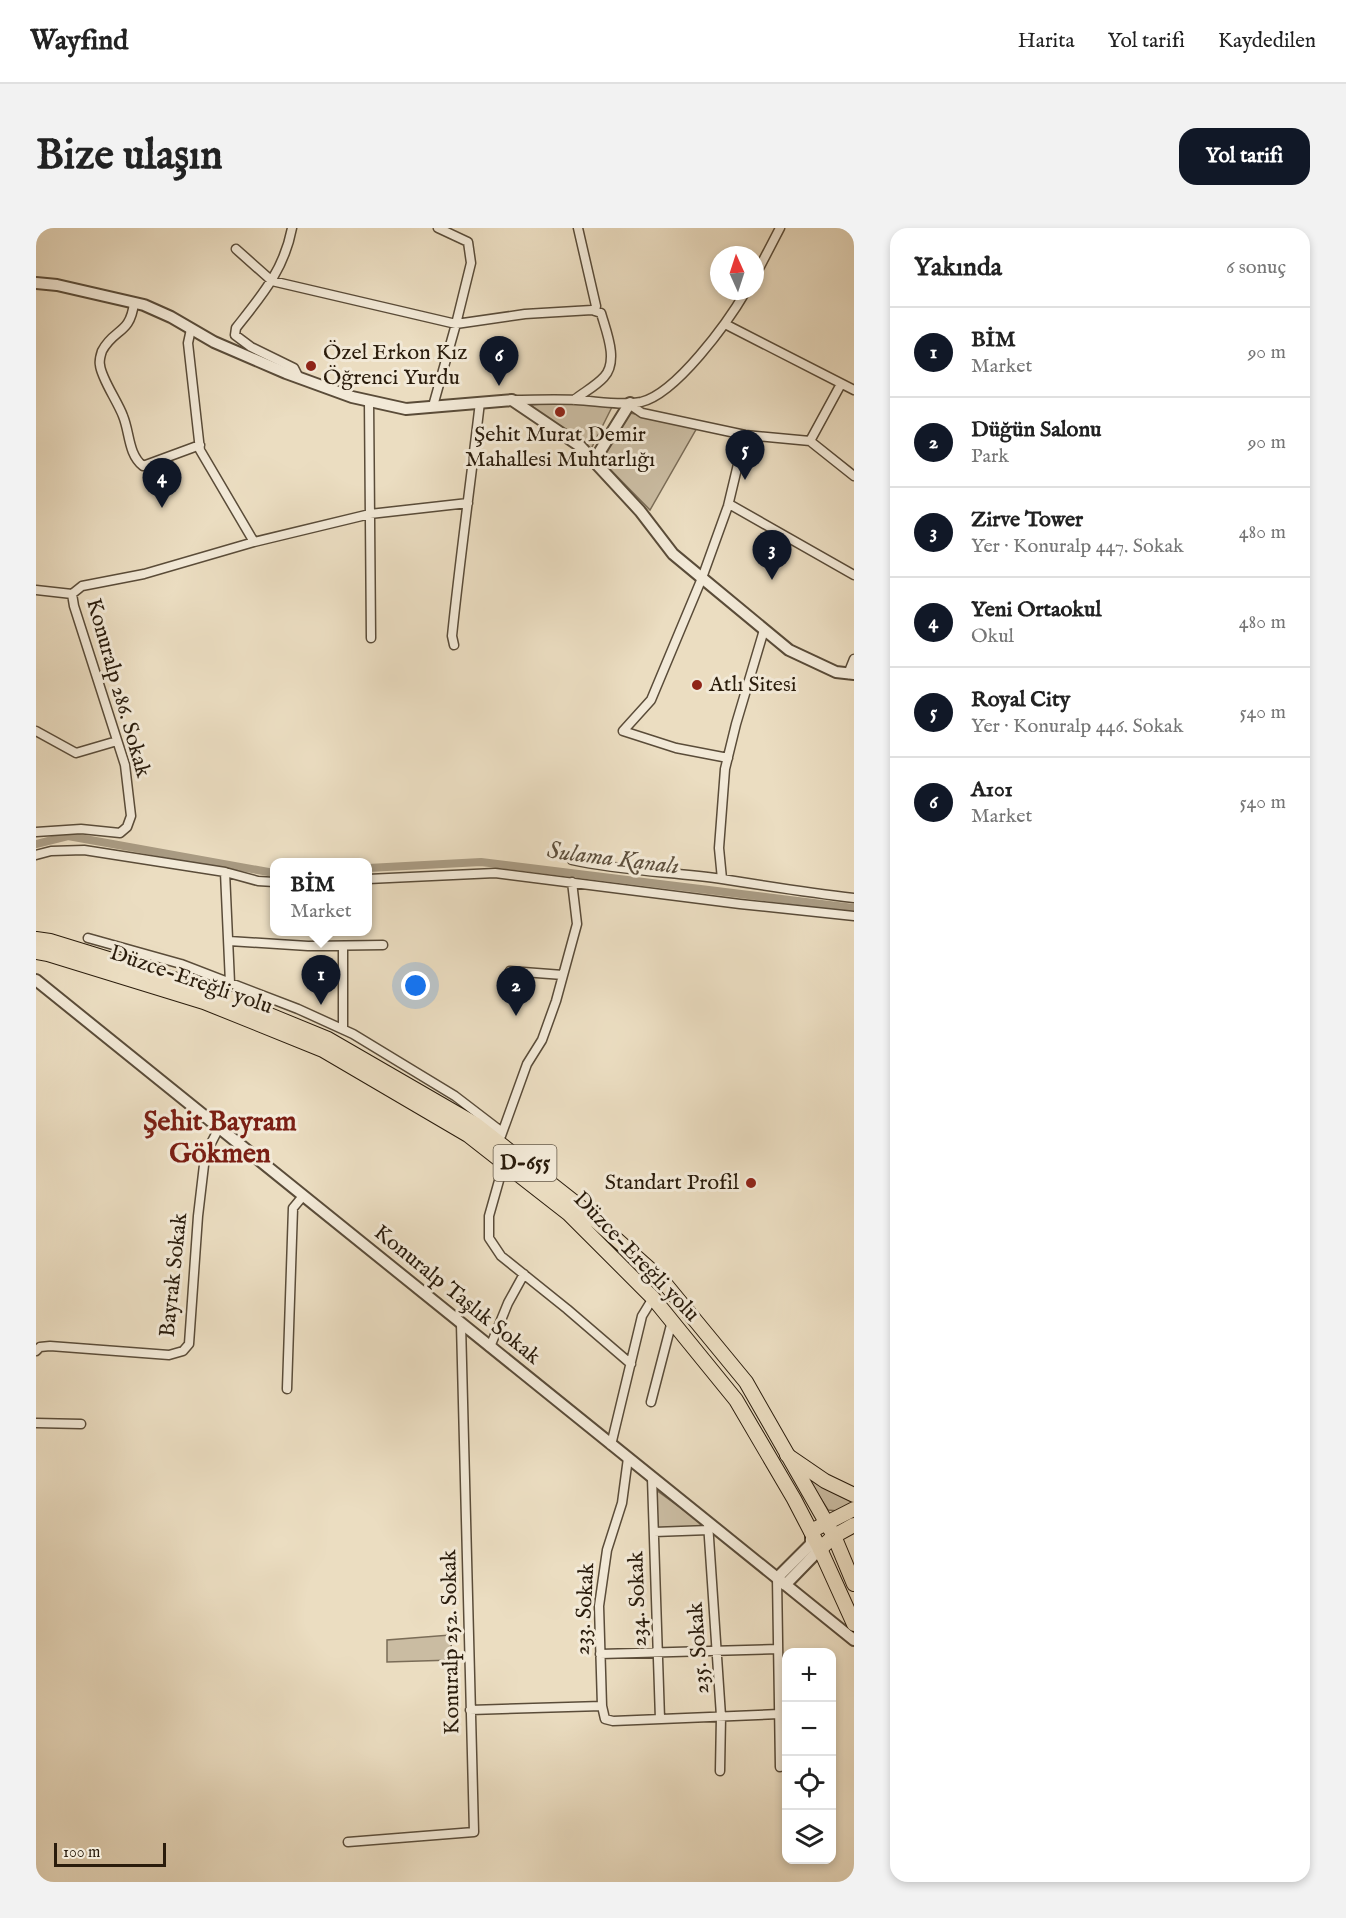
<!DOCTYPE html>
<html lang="tr">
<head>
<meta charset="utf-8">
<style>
	body { margin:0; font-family:"IM FELL English",serif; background:#f2f2f2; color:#222 }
	.controls { position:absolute; right:18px; bottom:18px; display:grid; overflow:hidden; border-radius:12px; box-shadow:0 3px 9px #0003 }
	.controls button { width:54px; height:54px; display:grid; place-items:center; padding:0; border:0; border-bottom:2px solid #e0e0e0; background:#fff; color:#222; font:30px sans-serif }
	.compass { position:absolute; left:674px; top:18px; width:54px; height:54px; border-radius:50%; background:#fff; box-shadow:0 3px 9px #0003; rotate:357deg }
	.scale { position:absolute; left:18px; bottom:15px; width:112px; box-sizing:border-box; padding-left:6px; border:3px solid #2a1c0c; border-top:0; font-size:16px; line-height:21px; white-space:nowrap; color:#2a1c0c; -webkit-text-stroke:4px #f2e9d7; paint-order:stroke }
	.you { position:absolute; left:380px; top:758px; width:21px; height:21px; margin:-15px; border:4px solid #fff; border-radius:50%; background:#1a73e8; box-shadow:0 0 0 9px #1a73e833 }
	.badge { display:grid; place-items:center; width:39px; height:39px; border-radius:50%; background:#111827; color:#fff; font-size:20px; font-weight:700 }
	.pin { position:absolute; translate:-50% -50px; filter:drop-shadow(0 2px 3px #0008) }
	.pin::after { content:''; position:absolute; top:32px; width:21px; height:18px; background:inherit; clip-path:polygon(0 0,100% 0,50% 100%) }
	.popup { position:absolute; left:234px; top:630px; width:102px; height:78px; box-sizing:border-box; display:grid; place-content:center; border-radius:12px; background:#fff; filter:drop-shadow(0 2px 4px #0005); font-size:20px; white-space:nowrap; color:#767676 }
	.popup b { font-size:22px; color:#222 }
	.popup::after { content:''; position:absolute; left:50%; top:100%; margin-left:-12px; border:12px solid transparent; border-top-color:#fff }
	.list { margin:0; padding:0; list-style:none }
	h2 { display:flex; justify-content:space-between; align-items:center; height:78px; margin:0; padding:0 24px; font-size:26px }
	h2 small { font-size:20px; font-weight:400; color:#767676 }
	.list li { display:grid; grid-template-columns:39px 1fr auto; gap:18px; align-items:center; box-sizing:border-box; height:90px; padding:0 24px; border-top:2px solid #e0e0e0 }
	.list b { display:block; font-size:22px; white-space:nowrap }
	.list p { margin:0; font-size:20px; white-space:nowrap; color:#767676 }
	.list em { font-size:20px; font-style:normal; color:#767676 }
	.icon { flex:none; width:33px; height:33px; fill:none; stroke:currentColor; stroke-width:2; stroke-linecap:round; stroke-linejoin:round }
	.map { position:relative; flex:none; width:818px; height:1654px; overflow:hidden; border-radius:18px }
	header { display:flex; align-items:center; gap:36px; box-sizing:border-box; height:84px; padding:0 30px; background:#fff; border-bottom:2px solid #e0e0e0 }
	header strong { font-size:28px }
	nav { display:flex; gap:33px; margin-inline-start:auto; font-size:21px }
	.intro { display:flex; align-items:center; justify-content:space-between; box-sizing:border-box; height:144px; padding:0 36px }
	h1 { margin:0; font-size:42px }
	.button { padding:15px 27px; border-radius:18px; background:#111827; color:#fff; font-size:21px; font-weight:700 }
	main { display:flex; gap:36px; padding:0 36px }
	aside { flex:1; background:#fff; border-radius:18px; box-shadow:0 3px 9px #0003 }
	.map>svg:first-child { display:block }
</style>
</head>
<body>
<header>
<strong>Wayfind</strong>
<nav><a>Harita</a><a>Yol tarifi</a><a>Kaydedilen</a></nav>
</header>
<div class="intro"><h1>Bize ulaşın</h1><a class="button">Yol tarifi</a></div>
<main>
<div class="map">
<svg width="818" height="1654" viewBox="0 0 818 1654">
	<rect width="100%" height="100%" fill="#ebddc1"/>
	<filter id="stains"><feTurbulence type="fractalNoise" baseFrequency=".00333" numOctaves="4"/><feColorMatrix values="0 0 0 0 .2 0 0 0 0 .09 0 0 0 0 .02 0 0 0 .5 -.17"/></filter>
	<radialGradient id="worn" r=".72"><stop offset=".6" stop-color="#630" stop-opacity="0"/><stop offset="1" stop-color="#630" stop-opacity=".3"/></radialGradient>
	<path fill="#cabca2" stroke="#7a6c57" stroke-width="1.5" d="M 527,174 L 576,179 L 554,223 L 539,208 L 500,182 L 495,177 Z
		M 594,185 L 662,198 L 614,282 L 565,232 Z
		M 768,1245 L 818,1269 L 818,1274 L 802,1283 L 792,1282 Z
		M 620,1262 L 664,1294 L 665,1300 L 622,1301 Z
		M 414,1407 L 417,1432 L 351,1434 L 351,1412 Z"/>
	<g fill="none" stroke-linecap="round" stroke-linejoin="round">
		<path stroke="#a99b83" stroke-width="8" d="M 0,616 L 32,608 L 238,645
			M 332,640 L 445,634 L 818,680"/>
		<defs>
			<path id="minor" d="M 256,0 C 248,42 226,67 200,100 L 199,107 L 215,119 L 258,140 L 263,150
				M 542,0 L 560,78 L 559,83
				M 200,21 L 236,53 L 420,96 L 489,86 L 556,82 L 565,85 C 570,103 583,133 568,149 C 560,158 548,164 538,172
				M 719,48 L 744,0
				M 98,75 C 94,107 78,100 66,123 C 65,126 63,133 64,137 C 65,150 82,174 87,188 C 94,205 92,226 107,238 L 164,217
				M 689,96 L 818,162
				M 476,172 C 498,172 519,171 540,172 C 561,173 584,178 605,174 C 640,166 692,94 710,63
				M 333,173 L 335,410
				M 593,176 L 606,185 L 709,207 L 774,213 L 818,248
				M 397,178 L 420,96 L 435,35 L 432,14 L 402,0
				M 774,213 L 805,156
				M 693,276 L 818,347
				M 218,314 L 334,286 L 432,275
				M 0,362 L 36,366
				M 418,417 L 416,408 C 424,330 435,252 444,174
				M 812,446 L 818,431
				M 0,503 L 40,525 L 81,513
				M 692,530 L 640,520 L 587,503 L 615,472 L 666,350 L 692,278 L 709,207
				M 0,604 L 45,601 L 84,605 L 91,599 L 95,588 L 89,537 L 38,378 L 36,366 L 46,358 L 108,346 L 218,314 L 164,222 L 152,115 L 155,101
				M 0,627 L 15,623 L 48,622 L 189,644 L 222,653 L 238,654
				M 536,632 C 586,643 636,644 686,651 C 730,658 774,665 818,670
				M 189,644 L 194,755
				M 332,651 L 459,645 L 704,676 L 818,688
				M 686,651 L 683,620 L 689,541 L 700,496 L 728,402
				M 52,710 L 145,736 L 262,781 L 317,806 L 419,868 L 466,904
				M 193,713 L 272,718 L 347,717
				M 474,743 L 527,747
				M 307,801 L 307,718
				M 465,908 L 491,836 L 506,812 L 520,773 L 541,696 L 536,654
				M 468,935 L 453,988 L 453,1010 L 465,1028 L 531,1081 L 595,1136
				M 454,1119 L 472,1075 L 488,1046
				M 0,1123 L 4,1119 L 14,1118 L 133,1127 L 147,1123 L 153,1116 L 162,988 L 168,937 L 171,923 L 183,900
				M 251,1161 L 257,980 L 267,968
				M 615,1174 L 636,1093
				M 0,1195 L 45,1196
				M 575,1217 L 606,1088 L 617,1070
				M 592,1230 L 586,1275 L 571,1322 L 563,1378 L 566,1478 L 569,1491 L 577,1493 L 743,1486
				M 616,1250 L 624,1491
				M 672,1295 L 685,1488 L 684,1543
				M 618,1304 L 673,1302
				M 741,1350 L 744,1539
				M 564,1426 L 742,1421
				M 434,1482 L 566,1478
				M 312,1614 L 438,1604 L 425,1096"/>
			<path id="tertiary" d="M 0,55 L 21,57 L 108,77 L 135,89 L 178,114 L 250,145 L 316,169 L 370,181 L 476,172 L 544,218 L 604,283 L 637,326 L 753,422 L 800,444 L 818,446
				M 558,233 L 594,175
				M 0,752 L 818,1412
				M 741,1350 L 775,1316 L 775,1303
				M 749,1357 L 784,1321"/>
			<path id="primary" d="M 751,1227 L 789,1253 L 818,1267
				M 775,1303 L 818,1281
				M 784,1321 L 798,1308 L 818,1297"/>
			<path id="trunk" d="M 0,711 L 14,713 L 173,762 L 292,811 L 439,896 L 542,977 L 626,1052 L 710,1154 L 798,1308 L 818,1356
				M 0,724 L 12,726 L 168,774 L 287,822 L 432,907 L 533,986 L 617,1070 L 700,1172 L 758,1271 L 784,1321 L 818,1396"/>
		</defs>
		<use href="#minor" stroke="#5a4c39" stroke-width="11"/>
		<use href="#tertiary" stroke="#5a4c39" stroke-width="14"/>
		<use href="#primary" stroke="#2a1c0c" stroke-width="16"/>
		<use href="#trunk" stroke="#2a1c0c" stroke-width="16"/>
		<use href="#minor" stroke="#f2e9d7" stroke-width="8"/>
		<use href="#tertiary" stroke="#f2e9d7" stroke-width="10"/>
		<use href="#primary" stroke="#ebddc1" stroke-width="14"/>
		<use href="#trunk" stroke="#ebddc1" stroke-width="14"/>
	</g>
	<g fill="#8f2418" stroke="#f2e9d7" stroke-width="2">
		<circle cx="275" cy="138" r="6"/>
		<circle cx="524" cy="184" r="6"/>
		<circle cx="661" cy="457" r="6"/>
		<circle cx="715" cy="955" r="6"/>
	</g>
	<g text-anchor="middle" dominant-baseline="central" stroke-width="6" stroke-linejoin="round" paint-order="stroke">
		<rect fill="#f2e9d7" stroke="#665a49" stroke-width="1.5" x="457.5" y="917" width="63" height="36" rx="4.5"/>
		<g font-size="21" font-weight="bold" fill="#2a1c0c">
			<text x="489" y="935">D-655</text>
		</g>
		<g font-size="22" fill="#2a1c0c" stroke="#f2e9d7" text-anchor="start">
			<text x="287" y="125">Özel Erkon Kız<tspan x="287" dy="25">Öğrenci Yurdu</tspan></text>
			<text x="524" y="207" text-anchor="middle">Şehit Murat Demir<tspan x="524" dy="25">Mahallesi Muhtarlığı</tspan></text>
			<text x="673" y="457">Atlı Sitesi</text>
			<text x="703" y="955" text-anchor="end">Standart Profil</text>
		</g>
		<g font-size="22" fill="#2a1c0c" stroke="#f2e9d7">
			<text transform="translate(82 460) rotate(74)">Konuralp 286. Sokak</text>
			<text transform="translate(155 752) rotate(19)">Düzce-Ereğli yolu</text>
			<text transform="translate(600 1029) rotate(46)">Düzce-Ereğli yolu</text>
			<text transform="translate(138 1047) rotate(-84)">Bayrak Sokak</text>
			<text transform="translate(421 1067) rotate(39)">Konuralp Taşlık Sokak</text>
			<text transform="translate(602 1371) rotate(-92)">234. Sokak</text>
			<text transform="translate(549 1381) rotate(-87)">233. Sokak</text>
			<text transform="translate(415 1414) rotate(-91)">Konuralp 252. Sokak</text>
			<text transform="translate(663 1420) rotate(-94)">235. Sokak</text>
		</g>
		<g font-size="24" font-style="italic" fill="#5d4f3c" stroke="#f2e9d7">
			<text transform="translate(577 631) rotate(7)">Sulama Kanalı</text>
		</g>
		<g font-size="28" font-weight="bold" fill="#7a1f14" stroke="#f2e9d7">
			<text x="184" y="894">Şehit Bayram<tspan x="184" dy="32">Gökmen</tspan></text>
		</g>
	</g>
	<rect width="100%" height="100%" filter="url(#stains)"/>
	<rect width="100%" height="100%" fill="url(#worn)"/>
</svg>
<div class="controls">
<button>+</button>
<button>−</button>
<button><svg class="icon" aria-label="locate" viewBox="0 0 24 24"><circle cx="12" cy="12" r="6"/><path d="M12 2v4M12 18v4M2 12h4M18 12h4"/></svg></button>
<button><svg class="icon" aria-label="layers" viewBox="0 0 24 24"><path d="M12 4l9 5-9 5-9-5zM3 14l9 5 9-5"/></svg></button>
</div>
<svg class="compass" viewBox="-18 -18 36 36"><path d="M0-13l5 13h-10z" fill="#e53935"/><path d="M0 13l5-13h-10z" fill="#767676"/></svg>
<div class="scale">100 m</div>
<div class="you"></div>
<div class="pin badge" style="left:285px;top:777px">1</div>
<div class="popup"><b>BİM</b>Market</div>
<div class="pin badge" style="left:480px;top:788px">2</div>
<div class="pin badge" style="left:736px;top:352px">3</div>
<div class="pin badge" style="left:126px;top:280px">4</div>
<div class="pin badge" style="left:709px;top:252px">5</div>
<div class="pin badge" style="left:463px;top:158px">6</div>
</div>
<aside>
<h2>Yakında<small>6 sonuç</small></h2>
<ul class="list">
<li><span class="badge">1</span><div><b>BİM</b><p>Market</p></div><em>90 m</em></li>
<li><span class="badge">2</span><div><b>Düğün Salonu</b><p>Park</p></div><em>90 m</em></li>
<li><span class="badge">3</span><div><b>Zirve Tower</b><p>Yer · Konuralp 447. Sokak</p></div><em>480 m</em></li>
<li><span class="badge">4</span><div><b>Yeni Ortaokul</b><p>Okul</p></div><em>480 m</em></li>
<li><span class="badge">5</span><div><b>Royal City</b><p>Yer · Konuralp 446. Sokak</p></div><em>540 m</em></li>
<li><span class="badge">6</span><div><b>A101</b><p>Market</p></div><em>540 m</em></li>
</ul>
</aside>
</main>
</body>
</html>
